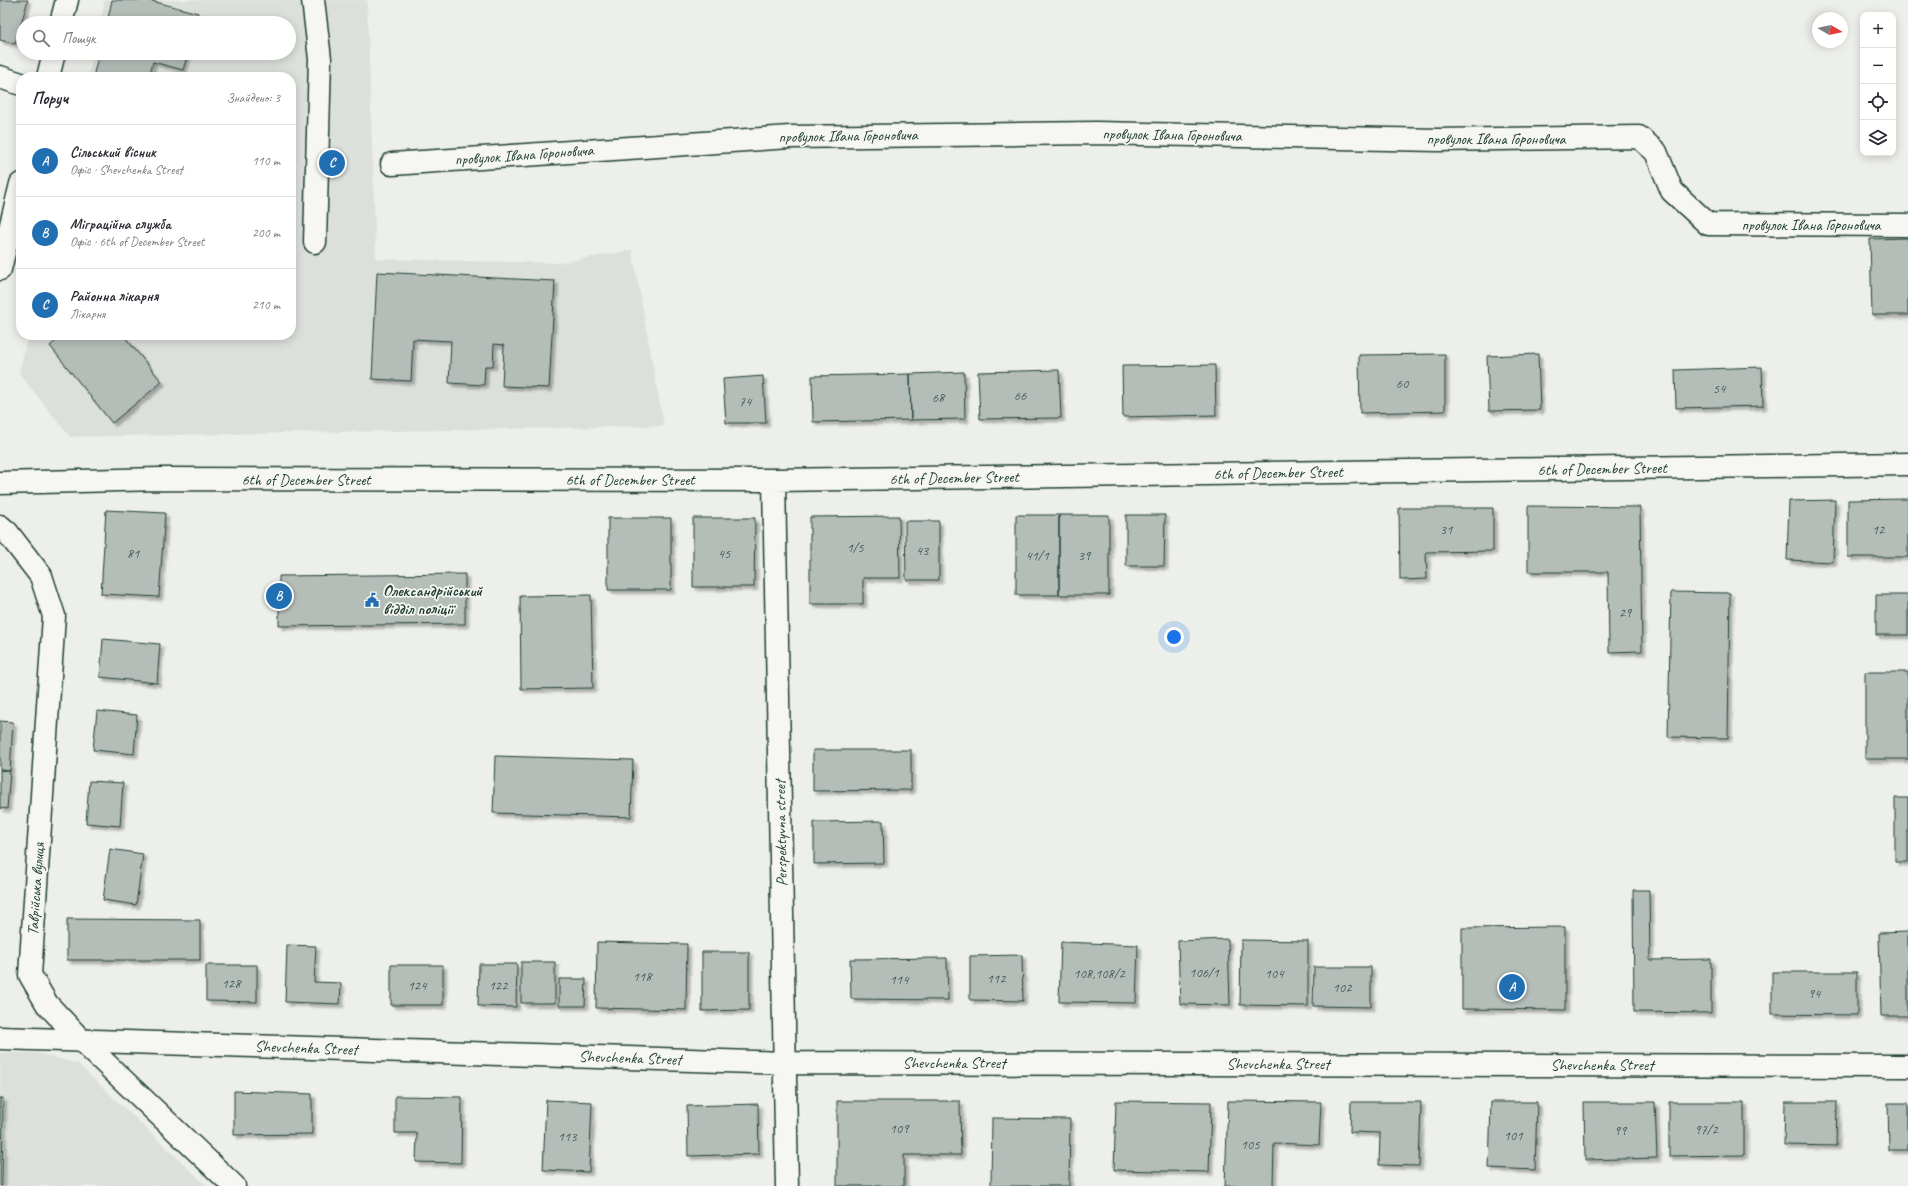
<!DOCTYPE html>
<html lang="uk">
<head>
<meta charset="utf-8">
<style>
	body { margin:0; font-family:Caveat,sans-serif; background:#f7f7f7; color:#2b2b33 }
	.controls { position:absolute; right:12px; top:12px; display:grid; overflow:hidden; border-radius:8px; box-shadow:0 2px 10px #0003 }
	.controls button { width:36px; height:36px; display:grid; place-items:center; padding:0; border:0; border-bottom:1px solid #e1e1e2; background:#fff; color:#2b2b33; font:20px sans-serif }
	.compass { position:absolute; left:1812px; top:12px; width:36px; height:36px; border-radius:50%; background:#fff; box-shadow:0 2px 10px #0003; rotate:99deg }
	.you { position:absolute; left:1174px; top:637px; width:14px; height:14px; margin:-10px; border:3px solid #fff; border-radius:50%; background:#1a73e8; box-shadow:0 0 0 6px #1a73e833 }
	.badge { display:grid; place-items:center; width:26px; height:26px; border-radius:50%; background:#1f6fb2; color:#fff; font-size:13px; font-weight:700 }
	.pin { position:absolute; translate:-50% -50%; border:2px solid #fff; box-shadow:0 1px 4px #0006 }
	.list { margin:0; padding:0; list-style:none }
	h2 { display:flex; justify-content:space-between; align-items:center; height:52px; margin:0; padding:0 16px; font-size:17px }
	h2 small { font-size:13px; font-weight:400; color:#7c7c81 }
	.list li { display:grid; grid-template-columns:26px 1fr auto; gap:12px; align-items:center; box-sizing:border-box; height:72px; padding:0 16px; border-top:1px solid #e1e1e2 }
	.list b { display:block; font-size:15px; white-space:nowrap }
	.list p { margin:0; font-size:13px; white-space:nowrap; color:#7c7c81 }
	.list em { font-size:13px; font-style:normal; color:#7c7c81 }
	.icon { flex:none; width:22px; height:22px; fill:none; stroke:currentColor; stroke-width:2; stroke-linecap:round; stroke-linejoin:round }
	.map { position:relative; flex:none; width:1908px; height:1186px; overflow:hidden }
	.search { position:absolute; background:#fff; box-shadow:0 2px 10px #0003; left:16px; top:16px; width:280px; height:44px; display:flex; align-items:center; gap:10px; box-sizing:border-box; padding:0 14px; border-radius:22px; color:#7c7c81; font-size:15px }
	.panel { position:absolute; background:#fff; box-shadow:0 2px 10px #0003; left:16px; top:72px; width:280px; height:268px; border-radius:16px }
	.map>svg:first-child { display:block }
</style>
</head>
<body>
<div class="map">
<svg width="1908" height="1186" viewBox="0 0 1908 1186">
	<defs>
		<filter id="shadow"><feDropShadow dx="3.5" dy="3.5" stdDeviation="1" flood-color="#0004"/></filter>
	</defs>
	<rect width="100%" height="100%" fill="#edefea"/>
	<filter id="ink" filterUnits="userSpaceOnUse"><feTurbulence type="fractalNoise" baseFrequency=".025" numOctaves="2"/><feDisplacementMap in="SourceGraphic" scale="8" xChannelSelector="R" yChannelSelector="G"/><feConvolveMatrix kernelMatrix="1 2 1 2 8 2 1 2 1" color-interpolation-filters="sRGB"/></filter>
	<g filter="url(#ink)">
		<path fill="#dce0db" d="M 105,0 L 367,0 L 376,259 L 557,263 L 632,250 L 664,426 L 70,437 L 19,373 L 28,335 L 291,335 L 291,77 L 88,77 L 93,53 L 289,53 L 289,23 L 100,23 Z
			M 0,1053 L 38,1053 L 78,1064 L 207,1186 L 0,1186 Z"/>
		<path fill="#b4bdb8" stroke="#1f3d34" filter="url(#shadow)" d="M 0,0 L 28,0 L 15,44 L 0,40 Z
			M 112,0 L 148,0 L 198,13 L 195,23 L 107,23 Z
			M 99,53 L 188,53 L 183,70 L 153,62 L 149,77 L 93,77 Z
			M 1908,238 L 1908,315 L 1872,315 L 1870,239 Z
			M 377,272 L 555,281 L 549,388 L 502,386 L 504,345 L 494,344 L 493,366 L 485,366 L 484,385 L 449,383 L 451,341 L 413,339 L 411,381 L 372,379 Z
			M 63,335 L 123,335 L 162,382 L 112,423 L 50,346 Z
			M 1445,354 L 1445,411 L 1360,413 L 1359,355 Z
			M 1538,354 L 1540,410 L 1489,411 L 1487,356 Z
			M 1215,365 L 1216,415 L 1123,417 L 1122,366 Z
			M 1762,367 L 1763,406 L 1676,408 L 1675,370 Z
			M 1059,370 L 1061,418 L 980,419 L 978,372 Z
			M 964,372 L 965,419 L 911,420 L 910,374 Z
			M 910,374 L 911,420 L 813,422 L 812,376 Z
			M 763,376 L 766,423 L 726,423 L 723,379 Z
			M 1908,499 L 1908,557 L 1848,557 L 1848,500 Z
			M 1835,500 L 1833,562 L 1787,560 L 1789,501 Z
			M 1528,506 L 1640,507 L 1642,651 L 1609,652 L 1608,572 L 1528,572 Z
			M 1399,508 L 1493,508 L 1493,551 L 1426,552 L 1427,579 L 1400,580 Z
			M 106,510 L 165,513 L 159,597 L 101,594 Z
			M 1016,515 L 1059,515 L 1059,595 L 1016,595 Z
			M 1059,515 L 1109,515 L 1109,595 L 1059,595 Z
			M 1126,515 L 1165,515 L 1164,566 L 1126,566 Z
			M 899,516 L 900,578 L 863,578 L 863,604 L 810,604 L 810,517 Z
			M 608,518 L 671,518 L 671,590 L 608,590 Z
			M 693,518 L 755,518 L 754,587 L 693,587 Z
			M 905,521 L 939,521 L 939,580 L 906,580 Z
			M 465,574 L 465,624 L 279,626 L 279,576 Z
			M 1671,592 L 1730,593 L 1728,738 L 1668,737 Z
			M 591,595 L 593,688 L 521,689 L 520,596 Z
			M 1876,595 L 1908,595 L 1908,635 L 1876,635 Z
			M 103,639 L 160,644 L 157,683 L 100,677 Z
			M 1865,672 L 1908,672 L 1908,759 L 1865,759 Z
			M 97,711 L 137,715 L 134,754 L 93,750 Z
			M 0,721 L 13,722 L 10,771 L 0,770 Z
			M 813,750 L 911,750 L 911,790 L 813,791 Z
			M 495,756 L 633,760 L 631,817 L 493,813 Z
			M 0,770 L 10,771 L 7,809 L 0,808 Z
			M 89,781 L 123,783 L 120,826 L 86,823 Z
			M 1895,798 L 1908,798 L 1908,862 L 1895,862 Z
			M 883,821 L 884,863 L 814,864 L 814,822 Z
			M 110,849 L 143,854 L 136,905 L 103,900 Z
			M 1633,890 L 1649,890 L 1650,960 L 1711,959 L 1711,1013 L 1634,1012 Z
			M 67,919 L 200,920 L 200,960 L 67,960 Z
			M 1565,927 L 1565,1010 L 1462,1009 L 1462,928 Z
			M 1908,932 L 1908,1016 L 1881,1016 L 1879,933 Z
			M 1228,939 L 1230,1005 L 1180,1004 L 1178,941 Z
			M 1241,940 L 1308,941 L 1308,1006 L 1240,1005 Z
			M 597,942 L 687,944 L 686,1010 L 596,1008 Z
			M 1061,942 L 1138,945 L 1136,1003 L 1059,1002 Z
			M 287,945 L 316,946 L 314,982 L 341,983 L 340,1004 L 285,1002 Z
			M 702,952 L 749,952 L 749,1010 L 702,1011 Z
			M 1022,955 L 1023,1001 L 970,1000 L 970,956 Z
			M 947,958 L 948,1000 L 851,999 L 850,959 Z
			M 521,962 L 555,962 L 555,1003 L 521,1003 Z
			M 479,964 L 517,964 L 516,1007 L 478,1006 Z
			M 206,965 L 257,965 L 257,1002 L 206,1001 Z
			M 391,965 L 443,965 L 443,1005 L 391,1005 Z
			M 1314,967 L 1371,967 L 1371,1007 L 1313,1006 Z
			M 1772,972 L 1857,972 L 1857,1015 L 1772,1014 Z
			M 559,979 L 586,979 L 585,1006 L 559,1006 Z
			M 234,1091 L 312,1094 L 312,1134 L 234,1135 Z
			M 395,1096 L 462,1097 L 461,1163 L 416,1162 L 417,1133 L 395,1133 Z
			M 0,1098 L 3,1098 L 2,1186 L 0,1186 Z
			M 546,1100 L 592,1102 L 589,1172 L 543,1170 Z
			M 837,1101 L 960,1101 L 961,1155 L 904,1155 L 904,1186 L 837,1186 Z
			M 1116,1101 L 1211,1102 L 1209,1172 L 1114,1170 Z
			M 1228,1101 L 1321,1102 L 1319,1145 L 1274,1143 L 1273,1186 L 1225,1186 Z
			M 1351,1102 L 1421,1102 L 1419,1166 L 1379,1165 L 1380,1133 L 1350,1132 Z
			M 1491,1102 L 1537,1102 L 1535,1170 L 1489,1168 Z
			M 1584,1102 L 1655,1102 L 1657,1158 L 1585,1160 Z
			M 1669,1102 L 1744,1102 L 1744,1155 L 1669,1156 Z
			M 1785,1102 L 1837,1102 L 1836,1146 L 1784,1145 Z
			M 1888,1103 L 1908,1103 L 1908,1150 L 1889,1150 Z
			M 758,1104 L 759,1154 L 688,1156 L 687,1106 Z
			M 992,1118 L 1070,1119 L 1069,1186 L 991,1186 Z"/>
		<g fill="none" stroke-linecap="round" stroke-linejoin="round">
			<defs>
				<path id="minor" d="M 313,0 L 320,59 L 315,242
					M 61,23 L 67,0
					M 0,77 L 21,84
					M 48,77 L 54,53
					M 392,164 L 790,137 L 1096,133 L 1438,140 L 1639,137 L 1656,152 L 1672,191 L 1708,224 L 1908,225
					M 0,269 L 21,184
					M 774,480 L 787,1186
					M 0,483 L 159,479 L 774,480 L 1908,464
					M 0,526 L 7,532 L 41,576 L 54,616 L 30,975 L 47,1004 L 81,1040 L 234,1186
					M 0,1038 L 785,1063 L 1908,1066"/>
			</defs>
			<use href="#minor" stroke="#1f3d34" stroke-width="25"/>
			<use href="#minor" stroke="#f6f6f2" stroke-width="22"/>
		</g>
	</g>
	<defs>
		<symbol id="civic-bare" viewBox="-9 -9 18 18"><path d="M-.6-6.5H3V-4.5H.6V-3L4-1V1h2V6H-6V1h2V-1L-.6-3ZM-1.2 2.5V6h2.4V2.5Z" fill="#1f6fb2" stroke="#f6f6f2" stroke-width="2.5" paint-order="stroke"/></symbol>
	</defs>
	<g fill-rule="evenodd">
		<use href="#civic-bare" x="362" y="590" width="20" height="20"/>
	</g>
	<g text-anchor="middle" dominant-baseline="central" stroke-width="3.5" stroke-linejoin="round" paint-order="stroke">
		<g font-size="14" fill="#445d55">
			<text x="1402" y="383">60</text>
			<text x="1719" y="388">54</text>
			<text x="1020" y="395">66</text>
			<text x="938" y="397">68</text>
			<text x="745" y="401">74</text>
			<text x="1446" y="529">31</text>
			<text x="1878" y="529">12</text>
			<text x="855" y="547">1/5</text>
			<text x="922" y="550">43</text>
			<text x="133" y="553">81</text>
			<text x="724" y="553">45</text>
			<text x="1037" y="555">41/1</text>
			<text x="1084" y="555">39</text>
			<text x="1625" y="612">29</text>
			<text x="1204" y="972">106/1</text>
			<text x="1099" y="973">108,108/2</text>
			<text x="1274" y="973">104</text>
			<text x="642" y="976">118</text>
			<text x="996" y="978">112</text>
			<text x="899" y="979">114</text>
			<text x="231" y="983">128</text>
			<text x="417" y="985">124</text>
			<text x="498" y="985">122</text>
			<text x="1342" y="987">102</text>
			<text x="1814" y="993">94</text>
			<text x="899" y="1128">109</text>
			<text x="1706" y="1129">97/2</text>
			<text x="1620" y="1130">99</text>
			<text x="1513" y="1135">101</text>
			<text x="567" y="1136">113</text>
			<text x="1250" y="1144">105</text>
		</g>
		<g font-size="16" fill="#1f3d34" stroke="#f6f6f2">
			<text transform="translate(1172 135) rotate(1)">провулок Івана Гороновича</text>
			<text transform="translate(848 136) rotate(-1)">провулок Івана Гороновича</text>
			<text x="1496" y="139">провулок Івана Гороновича</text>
			<text transform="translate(524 155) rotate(-4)">провулок Івана Гороновича</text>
			<text x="1811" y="225">провулок Івана Гороновича</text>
			<text transform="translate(1602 469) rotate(-1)">6th of December Street</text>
			<text transform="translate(1278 473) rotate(-1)">6th of December Street</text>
			<text transform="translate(954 478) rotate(-1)">6th of December Street</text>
			<text x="306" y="480">6th of December Street</text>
			<text x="630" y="480">6th of December Street</text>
			<text transform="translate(781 833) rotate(-91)">Perspektyvna street</text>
			<text transform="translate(36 889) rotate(-86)">Таврійська вулиця</text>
			<text transform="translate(306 1048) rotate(2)">Shevchenka Street</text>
			<text transform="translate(630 1058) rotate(2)">Shevchenka Street</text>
			<text x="954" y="1063">Shevchenka Street</text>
			<text x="1278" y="1064">Shevchenka Street</text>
			<text x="1602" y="1065">Shevchenka Street</text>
		</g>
		<g font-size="16" font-weight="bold" fill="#1f3d34" stroke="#f6f6f2" text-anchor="start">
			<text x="383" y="591">Олександрійський<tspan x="383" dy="18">відділ поліції</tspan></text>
		</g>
	</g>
</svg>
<div class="controls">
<button>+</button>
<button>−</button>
<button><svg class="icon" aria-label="locate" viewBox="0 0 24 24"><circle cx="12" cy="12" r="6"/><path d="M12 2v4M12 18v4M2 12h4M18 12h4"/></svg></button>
<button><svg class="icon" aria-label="layers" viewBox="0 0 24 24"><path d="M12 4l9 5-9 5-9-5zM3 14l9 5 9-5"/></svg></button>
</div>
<svg class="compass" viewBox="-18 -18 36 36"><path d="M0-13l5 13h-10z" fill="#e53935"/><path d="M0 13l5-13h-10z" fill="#7c7c81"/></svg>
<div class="you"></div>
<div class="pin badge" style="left:1512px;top:987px">A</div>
<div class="pin badge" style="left:279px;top:596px">B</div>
<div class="pin badge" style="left:332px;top:163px">C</div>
<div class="search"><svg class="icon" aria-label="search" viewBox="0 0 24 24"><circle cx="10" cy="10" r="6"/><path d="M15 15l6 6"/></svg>Пошук</div>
<section class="panel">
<h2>Поруч<small>Знайдено: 3</small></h2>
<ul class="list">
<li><span class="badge">A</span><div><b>Сільський вісник</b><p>Офіс · Shevchenka Street</p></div><em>110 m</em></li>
<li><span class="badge">B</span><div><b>Міграційна служба</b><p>Офіс · 6th of December Street</p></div><em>200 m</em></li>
<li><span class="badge">C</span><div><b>Районна лікарня</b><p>Лікарня</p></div><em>210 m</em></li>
</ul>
</section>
</div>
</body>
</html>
